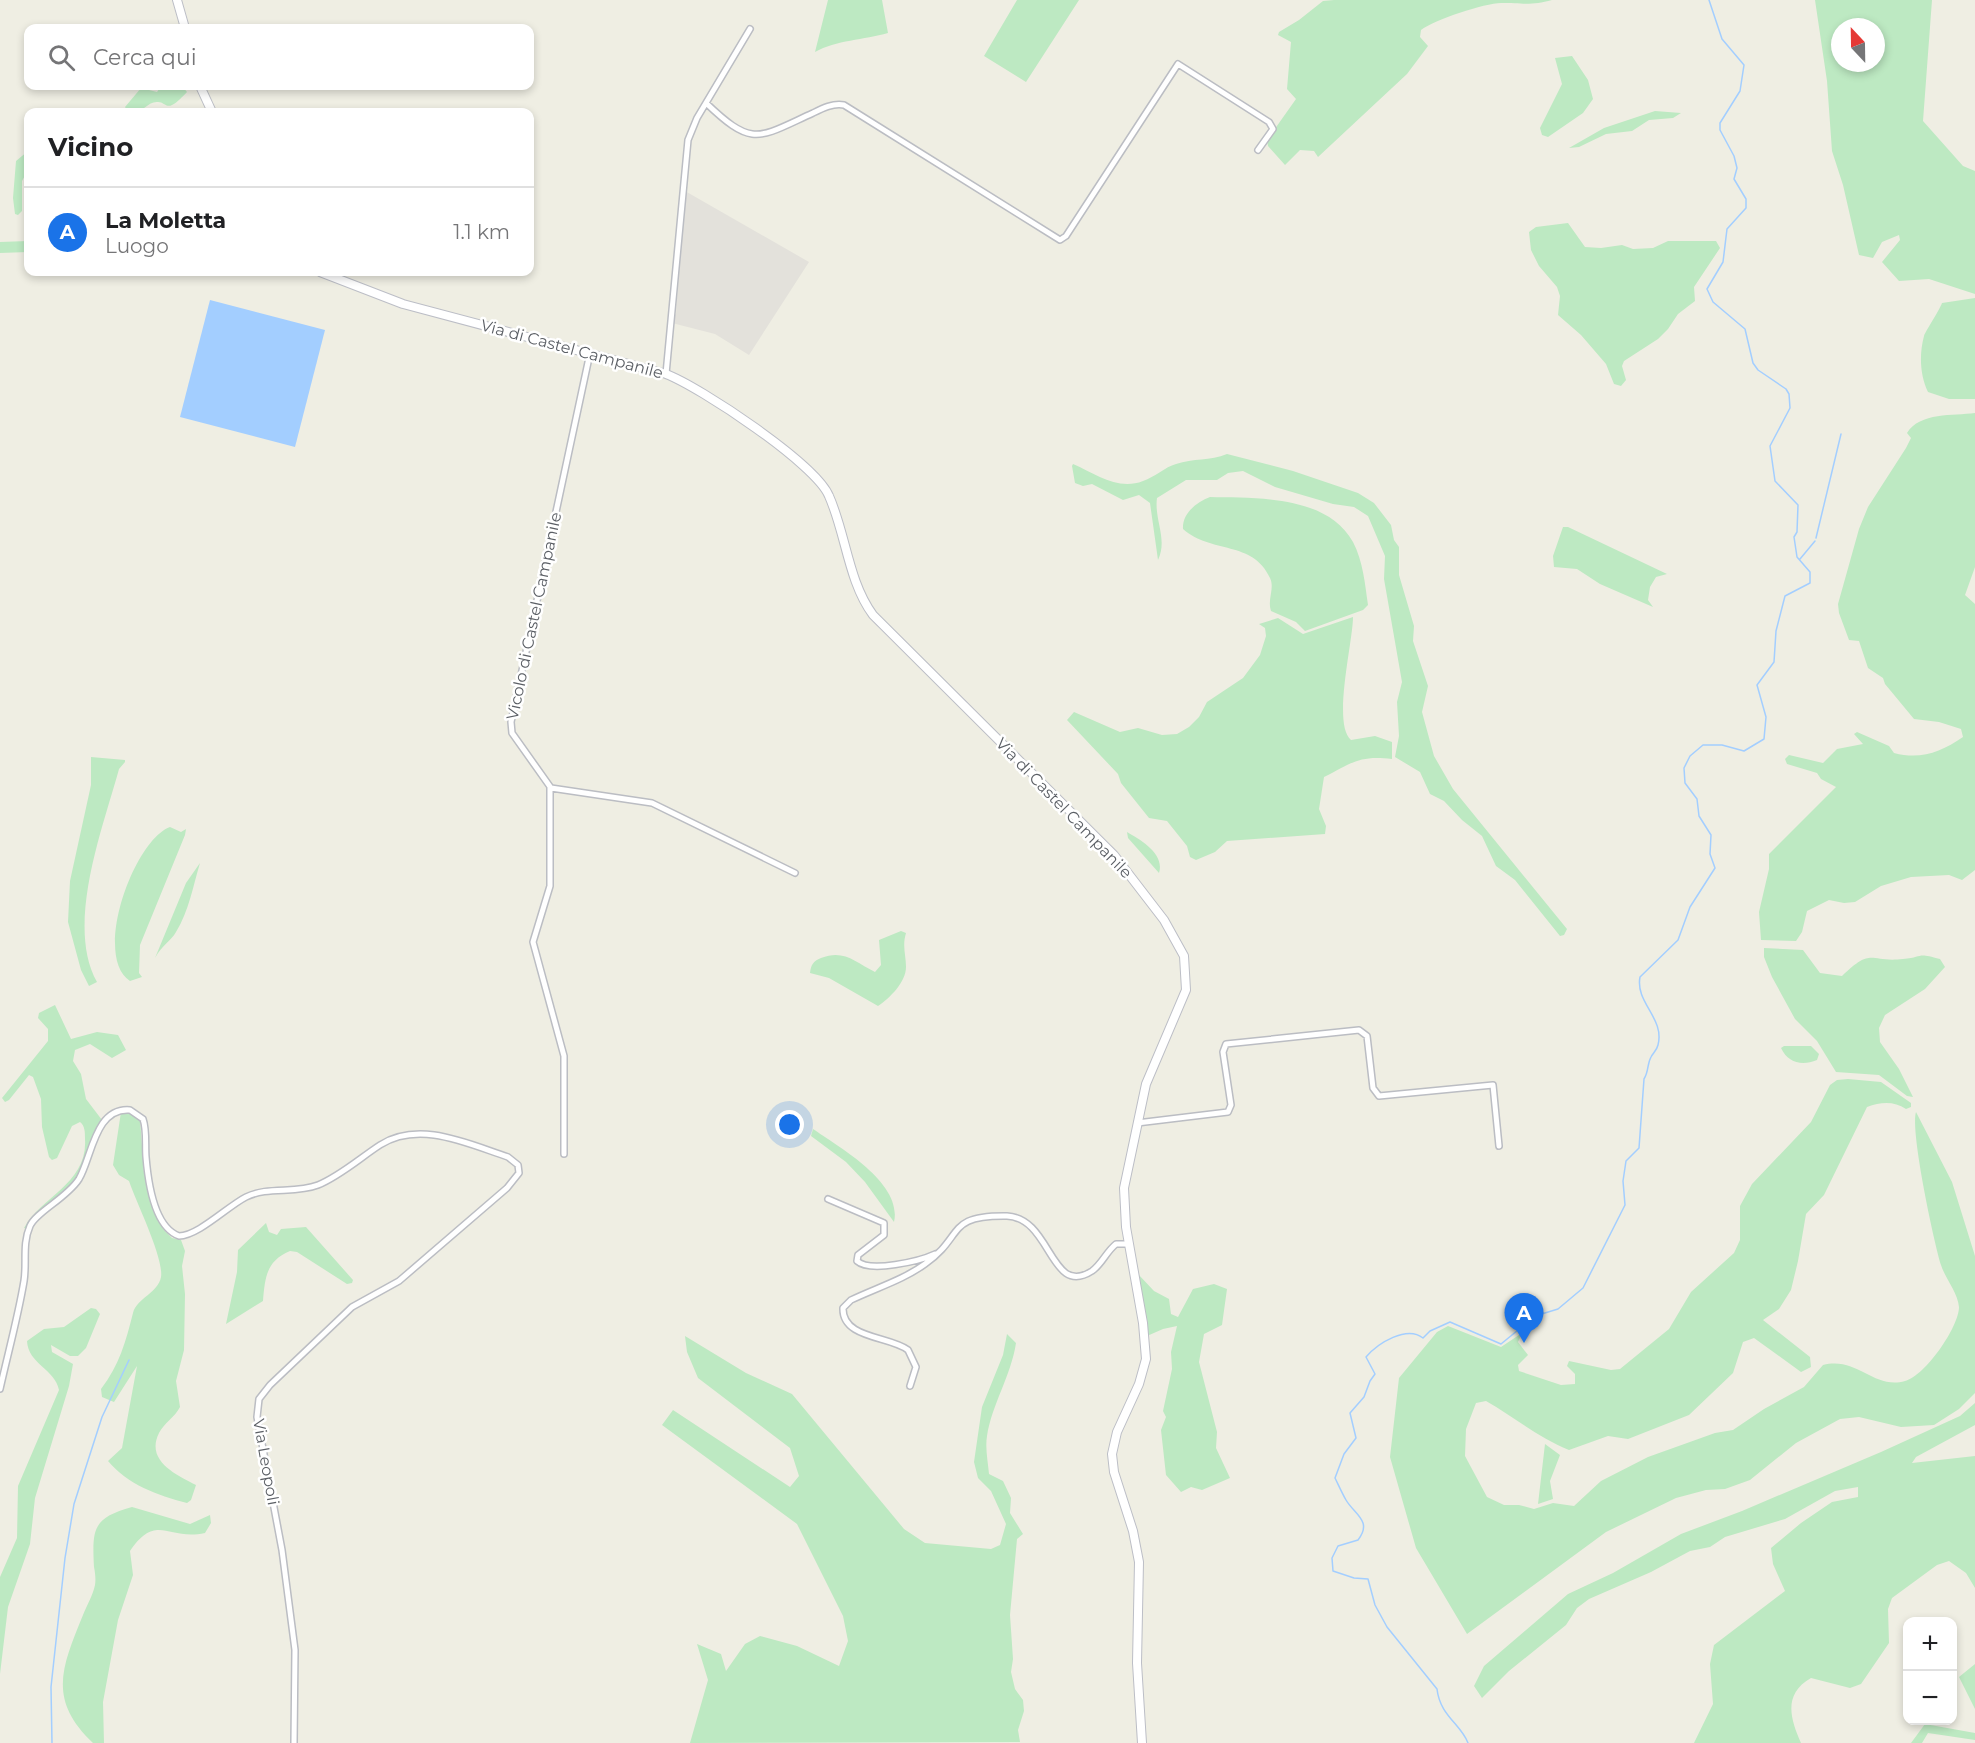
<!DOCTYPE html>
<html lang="it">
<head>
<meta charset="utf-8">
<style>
	body { margin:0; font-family:Montserrat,sans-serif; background:#f2f2f2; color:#202124 }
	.controls { position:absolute; right:18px; bottom:18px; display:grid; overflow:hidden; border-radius:12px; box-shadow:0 3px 9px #0003 }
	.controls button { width:54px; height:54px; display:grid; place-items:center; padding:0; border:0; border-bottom:2px solid #e0e0e0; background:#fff; color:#202124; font:30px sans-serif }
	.compass { position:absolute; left:1831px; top:18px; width:54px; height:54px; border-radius:50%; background:#fff; box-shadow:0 3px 9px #0003; rotate:338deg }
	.you { position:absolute; left:790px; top:1125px; width:21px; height:21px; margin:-15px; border:4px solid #fff; border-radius:50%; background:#1a73e8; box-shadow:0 0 0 9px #1a73e833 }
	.badge { display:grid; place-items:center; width:39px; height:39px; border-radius:50%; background:#1a73e8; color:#fff; font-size:20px; font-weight:700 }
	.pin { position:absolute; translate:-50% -50px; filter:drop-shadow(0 2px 3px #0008) }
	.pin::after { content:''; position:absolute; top:32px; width:21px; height:18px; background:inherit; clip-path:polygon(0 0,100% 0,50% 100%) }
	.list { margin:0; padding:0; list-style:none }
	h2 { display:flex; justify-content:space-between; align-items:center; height:78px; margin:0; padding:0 24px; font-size:26px }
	h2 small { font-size:20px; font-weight:400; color:#757577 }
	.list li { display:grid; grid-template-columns:39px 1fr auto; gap:18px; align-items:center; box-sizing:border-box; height:90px; padding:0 24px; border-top:2px solid #e0e0e0 }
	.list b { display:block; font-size:22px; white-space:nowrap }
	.list p { margin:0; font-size:20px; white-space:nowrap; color:#757577 }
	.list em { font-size:20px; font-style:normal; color:#757577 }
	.icon { flex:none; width:33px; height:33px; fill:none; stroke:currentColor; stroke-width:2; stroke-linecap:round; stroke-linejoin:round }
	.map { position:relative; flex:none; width:1975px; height:1743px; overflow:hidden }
	.search { position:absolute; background:#fff; box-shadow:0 3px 9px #0003; left:24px; top:24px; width:510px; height:66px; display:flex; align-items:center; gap:15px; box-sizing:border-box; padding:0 21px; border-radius:12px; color:#757577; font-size:22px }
	.panel { position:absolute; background:#fff; box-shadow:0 3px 9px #0003; left:24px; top:108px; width:510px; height:168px; border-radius:12px }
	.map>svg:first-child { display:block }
</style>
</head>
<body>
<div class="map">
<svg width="1975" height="1743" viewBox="0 0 1975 1743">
	<rect width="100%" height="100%" fill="#efeee3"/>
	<path fill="#e3e1db" d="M 685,191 L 809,262 L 749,355 L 715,334 L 672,323 L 673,316 L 676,314 Z"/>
	<path fill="#bde9c2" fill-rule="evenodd" d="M 828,0 L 882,0 L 888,33 C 864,40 836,40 815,52 Z
		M 1017,0 L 1079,0 L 1026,82 L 984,56 Z
		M 1334,0 L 1552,0 C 1531,6 1522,3 1501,3 C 1485,3 1434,20 1421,30 L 1420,37 L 1428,46 L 1407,74 L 1318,157 L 1314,151 L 1300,150 L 1285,165 L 1268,146 L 1267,140 L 1296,99 L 1287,89 L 1291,42 L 1278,35 L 1279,32 L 1299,20 L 1323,1 Z
		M 1815,0 L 1932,0 L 1923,121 L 1963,166 L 1975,171 L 1975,294 L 1929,279 L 1899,281 L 1882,262 L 1900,240 L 1899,235 L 1882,242 L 1873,258 L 1859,255 L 1843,185 L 1832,151 L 1827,81 ZM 1840,27 L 1876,27 L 1876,63 L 1840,63 Z
		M 1572,56 L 1588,80 L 1593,99 L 1583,113 L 1548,137 L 1542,135 L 1540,128 L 1562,84 L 1555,58 Z
		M 161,86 L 182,86 L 187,92 C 183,96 177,103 172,105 C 166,108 164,102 158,102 C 147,101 144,114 128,112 L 125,107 L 141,88 L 157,92 Z
		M 1655,111 L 1681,113 L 1673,118 L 1649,120 L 1632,131 L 1606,134 L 1579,147 L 1569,148 L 1604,128 Z
		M 28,151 L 28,170 L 22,181 L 22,211 L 18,215 L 15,214 L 13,198 L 16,161 Z
		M 1568,223 L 1585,247 L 1601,248 L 1622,245 L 1633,249 L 1653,248 L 1668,241 L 1716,241 L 1720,248 L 1694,287 L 1695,301 L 1678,314 L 1668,329 L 1658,339 L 1624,361 L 1622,366 L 1626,380 L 1621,386 L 1614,384 L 1606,364 L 1581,335 L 1558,315 L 1560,296 L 1557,287 L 1539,266 L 1531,250 L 1529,232 L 1536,227 Z
		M 28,241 L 28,252 L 0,253 L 0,242 Z
		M 1975,298 L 1975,399 L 1949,399 L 1928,392 C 1920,375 1919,355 1924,336 C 1925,332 1939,311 1942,303 Z
		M 1975,413 L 1975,567 L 1965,595 L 1975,604 L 1975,870 L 1962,880 L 1949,875 L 1911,877 L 1881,886 L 1855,902 L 1844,903 L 1829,900 L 1807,911 L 1802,932 L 1796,941 L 1761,940 L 1759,912 L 1769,869 L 1769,854 L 1836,787 L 1821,779 L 1817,773 L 1787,764 L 1785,759 L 1789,755 L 1823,763 L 1837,749 L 1863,744 L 1854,734 L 1857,732 L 1889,746 L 1894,753 C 1921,760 1941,752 1963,737 L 1961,729 L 1939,722 L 1914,719 L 1885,684 L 1883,678 L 1868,668 L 1859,641 L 1849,640 L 1839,613 L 1838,604 L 1859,529 L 1868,507 L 1906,448 L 1911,438 L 1907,433 C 1920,412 1953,416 1975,413 Z
		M 1227,454 L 1293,471 L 1358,493 L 1374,503 L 1391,525 L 1394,540 L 1399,547 L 1399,575 L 1414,626 L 1413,641 L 1428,686 L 1422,712 L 1434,756 L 1453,789 L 1567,929 L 1564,935 L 1560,936 L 1515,880 L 1496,866 L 1482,836 L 1462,820 L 1444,801 L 1430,794 L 1420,772 L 1395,757 L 1399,736 L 1397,702 L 1402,682 L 1384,579 L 1385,556 L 1368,516 L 1354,507 L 1333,504 L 1275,487 L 1243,471 L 1228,473 L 1217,480 L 1186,480 L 1157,498 C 1154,520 1168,539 1158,560 L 1150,503 L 1139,495 L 1123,500 L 1092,484 L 1083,486 L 1075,483 L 1072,466 L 1073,464 C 1096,474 1118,491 1143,481 C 1155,477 1165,467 1176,464 C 1193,458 1210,461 1227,454 Z
		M 1210,497 C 1256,498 1327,495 1353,542 C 1363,561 1365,584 1368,605 L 1363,610 L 1305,631 L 1296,622 L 1271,611 C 1267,600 1275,588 1270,578 C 1253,540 1211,554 1183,529 C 1182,513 1197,502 1210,497 Z
		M 1563,527 L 1568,527 L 1667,574 L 1656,577 L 1650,587 L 1648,600 L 1653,607 L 1600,584 L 1577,569 L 1554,567 L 1553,556 Z
		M 1353,617 C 1353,642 1332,724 1351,740 L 1375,736 L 1392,742 L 1392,759 C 1359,755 1352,763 1324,777 L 1319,809 L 1326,826 L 1325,834 L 1227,841 L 1215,852 L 1196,860 L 1190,857 L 1187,846 L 1167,821 L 1149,818 L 1121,783 L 1118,774 L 1067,720 L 1074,712 L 1120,732 L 1138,728 L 1162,735 L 1177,734 L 1189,727 L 1199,717 L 1207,702 L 1243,678 L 1260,655 L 1266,636 L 1265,628 L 1259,624 L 1278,618 L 1303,634 Z
		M 91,757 L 125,760 L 125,762 L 119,769 C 103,828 65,925 97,982 L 89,986 L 81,970 L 68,922 L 70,881 L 91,785 Z
		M 170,827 L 181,832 L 186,829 L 185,835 L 140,945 L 139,973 L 142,977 L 130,981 C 92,956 134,840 170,827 Z
		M 1127,832 C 1141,840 1165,854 1159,873 L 1128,838 Z
		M 200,863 C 193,886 189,911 176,932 C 171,941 162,945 155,958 L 186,883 Z
		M 901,931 L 906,933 C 902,946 906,955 906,967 C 906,982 890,998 878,1006 L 829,978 L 810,973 C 811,965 813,961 821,958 C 844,949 855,962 875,972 L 881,965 L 879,940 Z
		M 1764,948 L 1803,950 L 1820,973 L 1842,976 C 1873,946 1869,963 1903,959 C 1924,957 1916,952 1940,959 L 1945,967 L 1925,989 L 1885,1015 L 1879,1028 L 1880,1042 L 1899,1069 L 1913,1097 L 1907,1096 L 1879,1075 L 1836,1072 L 1817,1041 L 1795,1019 L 1772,977 L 1764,957 Z
		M 55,1005 L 71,1039 L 97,1032 L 118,1035 L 126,1050 L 112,1058 L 90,1044 L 75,1050 L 73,1061 L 81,1074 L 86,1099 L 102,1120 C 92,1138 88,1164 76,1180 C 61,1199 38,1208 27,1229 L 24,1228 C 42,1196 88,1183 85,1139 C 85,1132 85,1126 80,1122 L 72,1126 L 57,1158 L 52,1160 L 49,1157 L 42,1127 L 41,1099 L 33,1077 L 29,1075 L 9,1100 L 5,1102 L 2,1098 L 48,1041 L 48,1029 L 38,1018 L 39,1013 Z
		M 1784,1046 L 1811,1046 L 1819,1054 L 1817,1060 C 1802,1066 1788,1063 1781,1048 Z
		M 1848,1079 L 1881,1082 L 1911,1103 L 1911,1107 L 1906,1109 C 1894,1101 1881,1102 1867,1107 L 1824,1195 L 1806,1214 L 1798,1261 L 1791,1290 L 1779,1309 L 1763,1320 L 1810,1357 L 1811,1367 L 1801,1372 L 1754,1338 L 1743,1342 L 1733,1373 L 1689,1415 L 1628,1439 L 1608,1436 L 1569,1450 C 1539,1438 1514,1417 1486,1401 L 1476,1403 L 1466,1429 L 1465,1456 L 1487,1497 L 1504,1505 L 1519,1505 L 1534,1509 L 1553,1503 L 1574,1506 L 1601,1481 L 1648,1457 L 1715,1433 L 1733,1430 L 1764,1409 L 1804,1387 L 1823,1365 C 1857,1356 1874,1390 1905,1381 C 1925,1376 1959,1327 1959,1307 C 1958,1293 1945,1278 1941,1265 C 1934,1242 1910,1131 1916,1112 L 1952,1182 L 1975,1256 L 1975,1393 L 1959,1409 L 1934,1425 L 1901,1427 L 1859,1417 L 1840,1419 L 1796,1443 L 1750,1480 L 1725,1489 L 1706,1490 L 1676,1498 L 1606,1532 L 1467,1634 L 1416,1548 L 1390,1457 L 1399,1378 L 1437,1332 L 1448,1326 L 1501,1347 L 1522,1333 L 1518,1342 L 1528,1355 L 1518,1365 L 1519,1371 L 1561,1385 L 1575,1384 L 1575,1374 L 1567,1366 L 1569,1361 L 1611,1370 L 1620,1369 L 1669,1329 L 1691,1292 L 1734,1253 L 1740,1240 L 1740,1206 L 1752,1184 L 1811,1122 L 1830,1085 L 1837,1080 Z
		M 121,1112 L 131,1113 L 140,1119 L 144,1173 L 164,1230 L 172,1238 L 181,1240 L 185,1251 L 182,1266 L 185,1294 L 184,1350 L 176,1381 L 180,1407 C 175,1417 164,1423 159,1433 C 145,1461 177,1475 196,1485 L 191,1500 L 187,1503 C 157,1495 128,1485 108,1461 L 122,1448 L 137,1366 L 114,1402 L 102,1397 L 101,1389 C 119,1366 126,1341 133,1313 C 137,1298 158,1293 161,1277 C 164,1258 136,1202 129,1181 L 119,1175 L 113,1165 Z
		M 813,1129 C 839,1147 903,1183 894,1222 L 865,1182 L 846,1162 L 811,1136 Z
		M 266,1223 L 269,1232 L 277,1235 L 281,1229 L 306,1227 L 353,1280 L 352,1283 L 347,1284 L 297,1252 L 290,1251 C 266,1261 265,1278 263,1301 L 226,1324 L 237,1272 L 238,1250 Z
		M 1138,1274 L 1154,1291 L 1169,1299 L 1171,1314 L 1178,1317 L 1193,1289 L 1214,1284 L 1227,1289 L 1222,1325 L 1204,1334 L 1199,1362 L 1217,1432 L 1216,1448 L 1230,1478 L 1202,1490 L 1191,1487 L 1181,1492 L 1166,1475 L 1161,1430 L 1166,1417 L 1163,1411 L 1172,1369 L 1171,1352 L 1177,1326 L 1163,1329 L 1147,1336 Z
		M 91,1308 L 96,1309 L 100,1314 L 86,1348 L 78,1356 L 70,1356 L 51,1345 L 52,1352 L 73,1364 L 69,1386 L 35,1498 L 30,1544 L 8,1607 L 0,1674 L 0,1577 L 17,1538 L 18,1486 L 59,1390 C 55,1369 28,1364 27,1341 L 44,1329 L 64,1327 Z
		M 1007,1334 L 1016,1343 C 1011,1376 992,1404 987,1436 C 985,1448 988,1462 989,1474 L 1003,1481 L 1011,1498 L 1010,1513 L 1023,1534 L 1017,1539 L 1010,1615 L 1013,1659 L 1011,1672 L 1015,1689 L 1023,1700 L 1024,1711 L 1018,1730 L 1020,1742 L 690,1743 L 708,1680 L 697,1644 L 721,1654 L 726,1671 L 745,1644 L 760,1636 L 797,1646 L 839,1666 L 848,1641 L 843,1616 L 797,1524 L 662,1425 L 673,1410 L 790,1487 L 799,1476 L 790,1448 L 698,1378 L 687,1352 L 685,1336 L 746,1373 L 792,1394 L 904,1529 L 925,1543 L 991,1549 L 1000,1545 L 1006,1524 L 991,1491 L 978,1478 L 974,1462 L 982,1407 L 1003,1355 Z
		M 1975,1403 L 1975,1425 L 1916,1457 L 1912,1463 L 1975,1456 L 1975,1588 L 1966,1573 L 1949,1561 L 1937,1565 L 1892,1598 L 1888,1609 L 1889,1643 L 1861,1684 L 1850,1688 L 1811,1678 C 1783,1694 1790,1718 1801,1743 L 1694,1743 L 1713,1704 L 1710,1664 L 1714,1645 L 1785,1591 L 1773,1564 L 1771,1548 L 1801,1523 L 1832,1502 L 1858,1497 L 1858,1487 L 1835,1491 L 1785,1519 L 1725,1537 L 1710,1547 L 1690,1551 L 1651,1572 L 1589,1599 L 1577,1608 L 1566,1625 L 1509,1671 L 1482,1698 L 1474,1686 L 1484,1666 L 1568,1594 L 1613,1573 L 1681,1534 L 1742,1511 L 1881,1452 L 1960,1416 Z
		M 1545,1444 L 1560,1455 L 1550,1481 L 1553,1499 L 1538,1504 Z
		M 132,1507 L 190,1524 L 210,1515 L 211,1523 L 205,1533 C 167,1541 157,1512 130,1551 L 133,1575 L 118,1620 L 103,1702 L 104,1743 L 93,1743 C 47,1699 62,1667 83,1615 C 87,1605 93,1595 95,1585 C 96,1579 95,1572 94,1567 C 92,1528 93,1518 132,1507 Z
		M 1975,1664 L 1975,1709 L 1959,1677 Z
		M 1925,1724 L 1975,1733 L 1975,1740 L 1928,1733 L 1922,1743 L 1911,1743 Z"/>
	<path fill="#a3ceff" d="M 210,300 L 325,330 L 295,447 L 180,417 Z"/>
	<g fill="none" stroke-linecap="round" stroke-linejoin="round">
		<path stroke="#a3ceff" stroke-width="1.5" d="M 1816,538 L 1841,434
			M 1800,559 L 1815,541
			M 52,1743 L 51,1687 L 65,1558 L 74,1504 L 102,1417 L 129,1360
			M 1468,1743 C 1461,1724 1440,1716 1437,1689 L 1387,1627 L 1375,1605 L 1368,1579 L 1354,1578 L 1333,1571 L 1332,1558 L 1338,1546 L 1358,1540 C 1373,1521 1354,1514 1346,1500 C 1342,1493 1338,1484 1335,1478 L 1344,1454 L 1356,1438 L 1350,1413 L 1364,1397 L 1370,1381 L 1375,1374 L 1366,1357 C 1378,1343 1407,1325 1423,1338 L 1430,1331 L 1450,1322 L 1501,1344 L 1535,1316 L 1558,1309 L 1583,1288 L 1625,1205 L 1623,1181 L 1626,1161 L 1639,1148 L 1644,1079 C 1649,1071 1647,1064 1651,1057 C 1653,1053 1657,1050 1658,1045 C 1665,1018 1635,1003 1640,977 L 1678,940 L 1690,907 L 1715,868 L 1710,854 L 1711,835 L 1699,816 L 1697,799 L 1685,783 L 1684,768 L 1690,756 L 1703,745 L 1722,745 L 1744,751 L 1764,739 L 1766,717 L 1757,685 L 1774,662 L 1776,631 L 1785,596 L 1810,583 L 1810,572 L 1797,557 L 1794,537 L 1797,532 L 1798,505 L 1775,481 L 1770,446 L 1790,408 L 1789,394 L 1786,389 L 1758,370 L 1753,363 L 1745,329 L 1713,302 L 1707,289 L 1723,262 L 1727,229 L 1746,208 L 1746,199 L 1734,179 L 1737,168 L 1734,156 L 1720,130 L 1720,123 L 1740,91 L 1744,65 L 1722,39 L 1709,0"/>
		<defs>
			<path id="street" d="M 706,103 C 753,148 758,138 813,113 C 823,108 833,103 844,105 L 1060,240 L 1066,236 L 1178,64 L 1269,122 L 1273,129 L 1258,150
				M 590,353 L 511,722 L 512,733 L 551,788 L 652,803 L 795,873
				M 666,374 L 688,140 L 697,118 L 750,29
				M 550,787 L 550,886 L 533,942 L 564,1056 L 564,1154
				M 1137,1123 L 1228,1112 L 1231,1105 L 1223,1052 L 1226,1044 L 1359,1030 L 1367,1036 L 1373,1088 L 1379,1096 L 1493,1085 L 1499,1146
				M 828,1199 L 884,1223 L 884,1235 L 858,1255 L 857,1261 C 870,1273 920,1261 935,1254
				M 910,1386 L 916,1367 L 908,1350 C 890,1336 842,1339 843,1308 L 851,1300 C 876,1288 903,1280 925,1264 C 965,1236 945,1215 1007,1216 C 1052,1218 1050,1298 1092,1271 C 1102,1264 1106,1252 1116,1244 L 1128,1244
				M 0,1389 C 8,1353 18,1317 24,1281 C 27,1263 22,1244 30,1226 C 36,1212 67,1198 79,1179 C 92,1157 95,1107 130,1110 L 143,1119 C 147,1130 145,1145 146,1157 C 148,1181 154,1227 179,1236 C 198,1236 228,1206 246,1197 C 268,1186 295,1194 318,1185 C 340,1176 360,1158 380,1145 C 420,1120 468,1144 508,1157 L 518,1165 L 519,1173 L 507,1188 L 399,1281 L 352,1307 L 270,1385 L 259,1399 L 257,1417 L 282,1550 L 295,1650 L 294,1743"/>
			<path id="secondary" d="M 177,0 L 185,28
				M 200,86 L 212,112
				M 320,272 L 403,304 L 666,374 C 700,387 816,464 829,496 C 846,534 848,581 873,615 L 1114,855 L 1164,920 L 1184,956 L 1186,990 L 1146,1084 L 1124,1188 L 1126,1227 L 1143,1323 L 1146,1359 L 1139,1384 L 1117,1432 L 1112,1454 L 1114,1472 L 1133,1531 L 1139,1562 L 1137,1663 L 1142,1743"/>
		</defs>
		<use href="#street" stroke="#bbbdc3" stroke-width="8"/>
		<use href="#secondary" stroke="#bcbec6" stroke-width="10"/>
		<use href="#street" stroke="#fff" stroke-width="5"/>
		<use href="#secondary" stroke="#fff" stroke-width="8"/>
	</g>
	<g text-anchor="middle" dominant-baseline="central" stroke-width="5" stroke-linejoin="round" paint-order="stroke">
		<g font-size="16" fill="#5b5f65" stroke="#fff">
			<text transform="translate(572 349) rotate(15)">Via di Castel Campanile</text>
			<text transform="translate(534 616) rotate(-78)">Vicolo di Castel Campanile</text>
			<text transform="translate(1064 808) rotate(46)">Via di Castel Campanile</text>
			<text transform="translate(266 1462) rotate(80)">Via Leopoli</text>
		</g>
	</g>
</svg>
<div class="controls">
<button>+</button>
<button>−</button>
</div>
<svg class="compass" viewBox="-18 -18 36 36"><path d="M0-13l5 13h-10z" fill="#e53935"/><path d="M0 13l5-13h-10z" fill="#757577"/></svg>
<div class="you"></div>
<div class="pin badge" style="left:1524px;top:1343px">A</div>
<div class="search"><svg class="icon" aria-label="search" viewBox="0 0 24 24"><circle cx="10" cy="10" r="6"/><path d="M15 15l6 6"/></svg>Cerca qui</div>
<section class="panel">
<h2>Vicino<small></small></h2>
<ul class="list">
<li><span class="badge">A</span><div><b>La Moletta</b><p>Luogo</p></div><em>1.1 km</em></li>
</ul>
</section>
</div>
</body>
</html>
